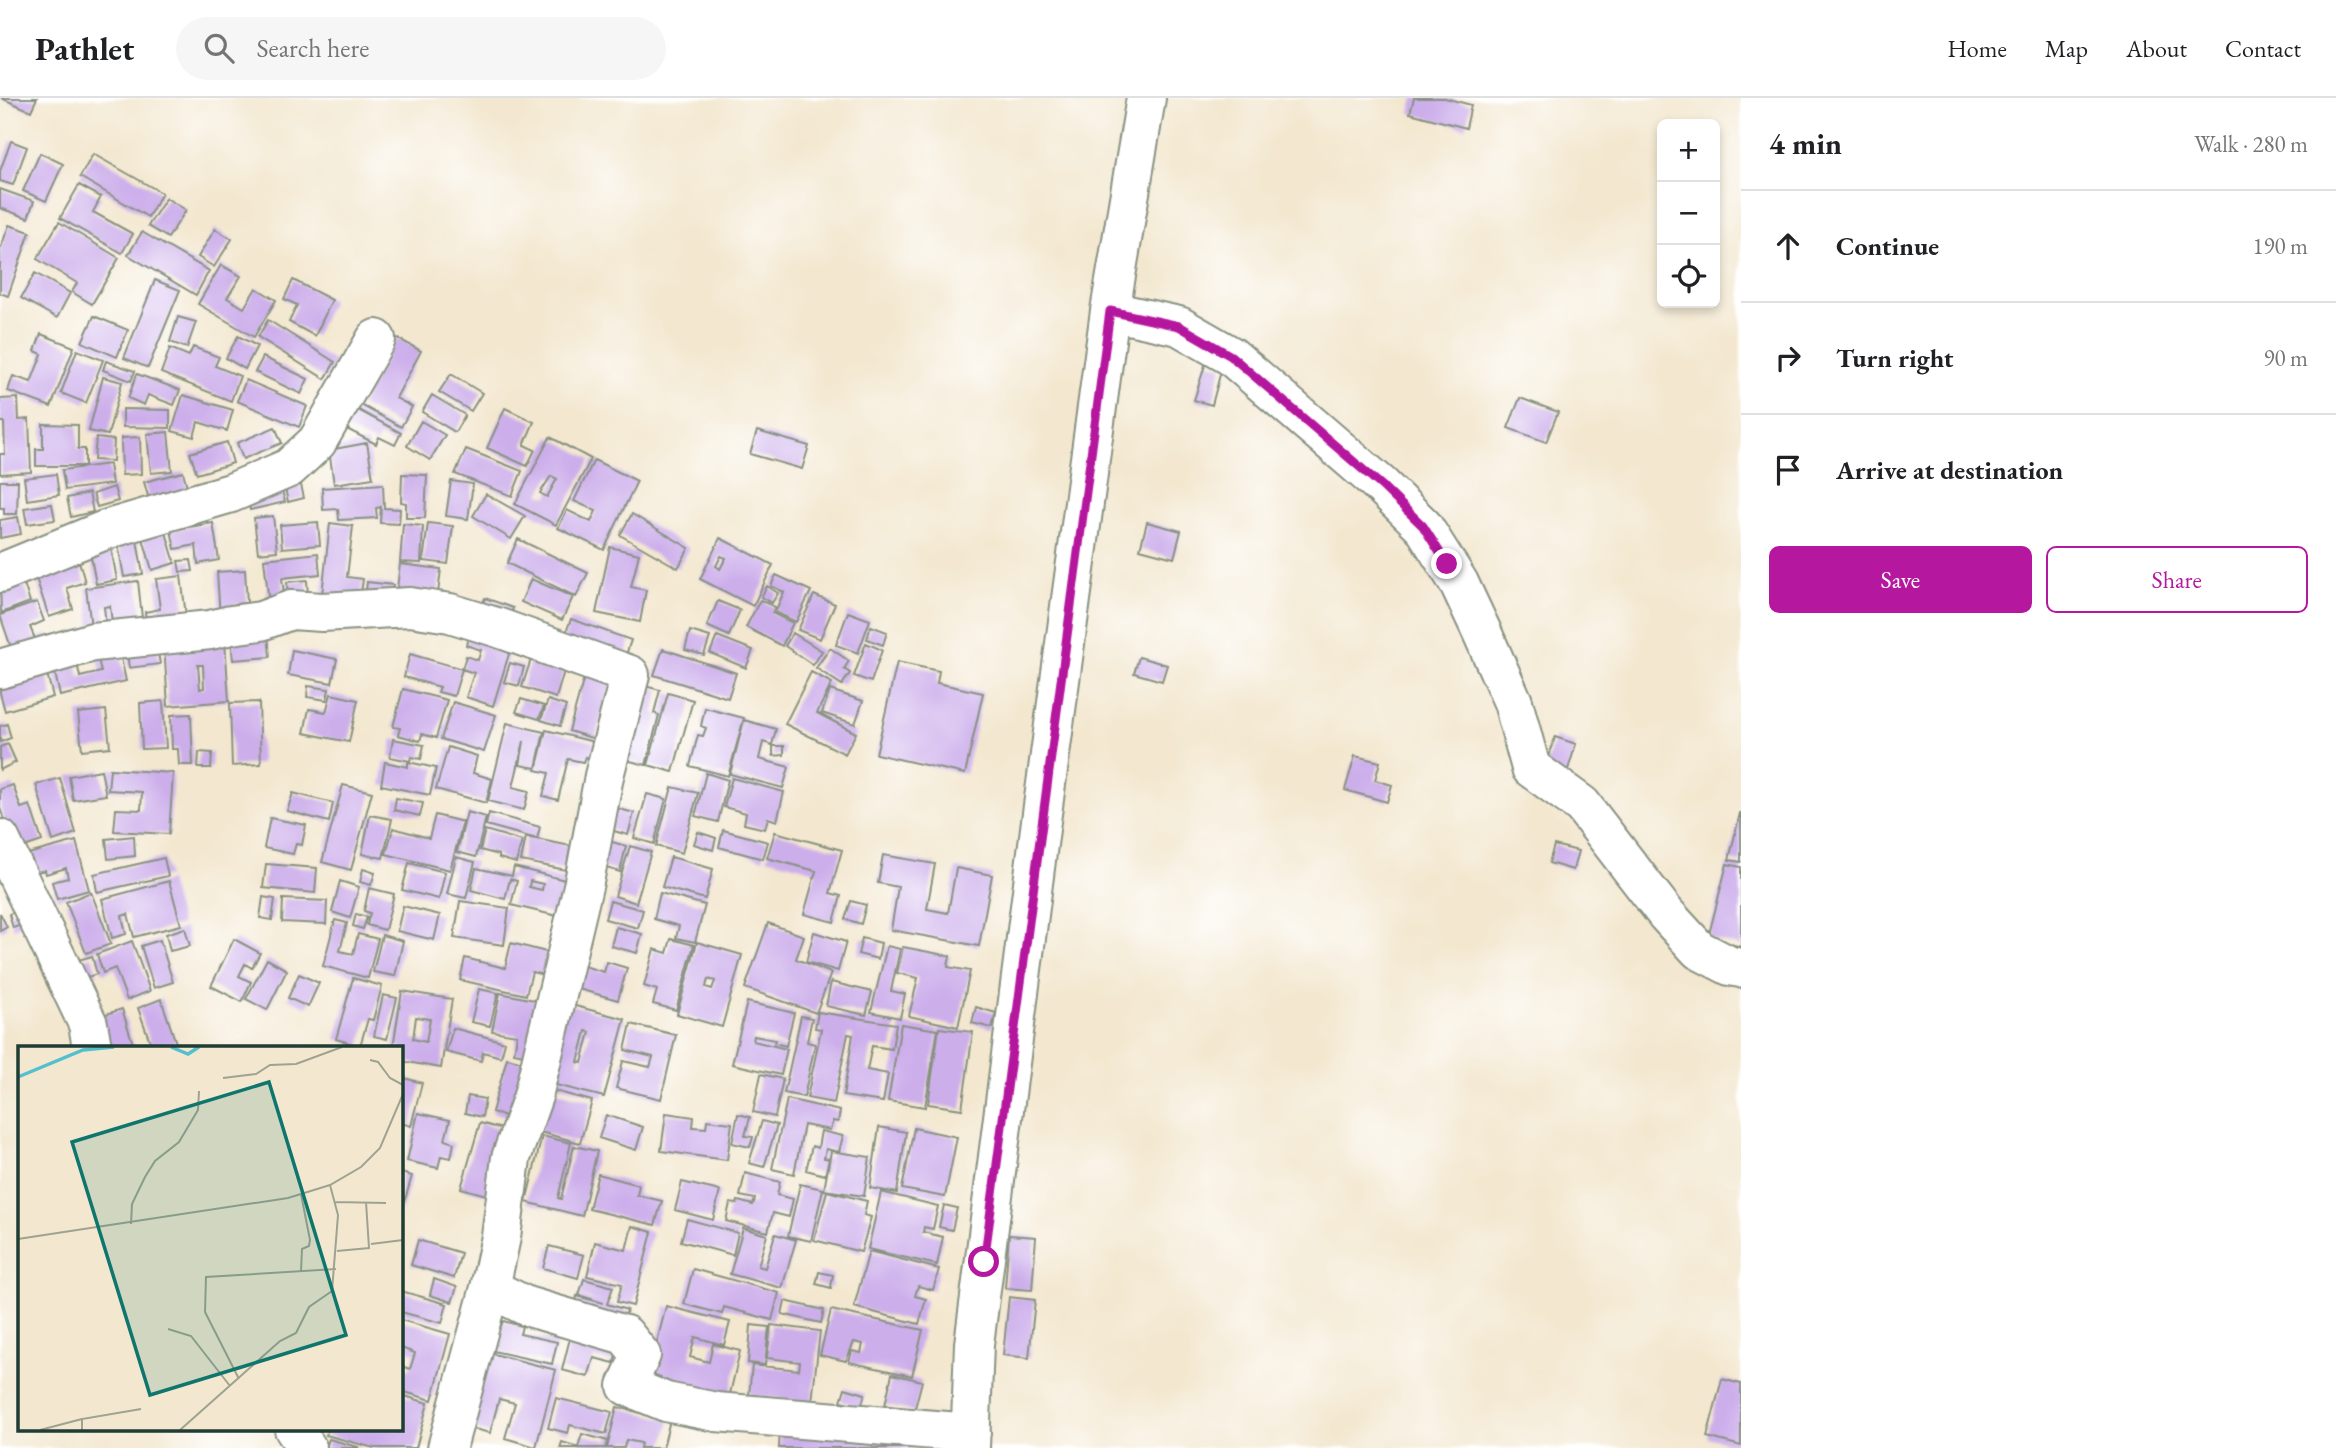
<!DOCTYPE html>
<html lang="en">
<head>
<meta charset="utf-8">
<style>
	body { margin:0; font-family:"EB Garamond",serif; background:#f6f6f6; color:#202124 }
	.controls { position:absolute; right:21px; top:21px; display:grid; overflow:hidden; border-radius:10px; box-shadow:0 4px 10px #0003 }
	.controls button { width:63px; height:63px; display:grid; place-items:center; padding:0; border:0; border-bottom:2px solid #e0e0e0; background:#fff; color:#202124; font:35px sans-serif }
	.stop { position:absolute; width:21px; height:21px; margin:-16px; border:5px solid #b5179e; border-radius:50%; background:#fff }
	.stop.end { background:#b5179e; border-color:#fff; box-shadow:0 2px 7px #0008 }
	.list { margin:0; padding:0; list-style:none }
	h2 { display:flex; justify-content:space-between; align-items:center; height:91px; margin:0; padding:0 28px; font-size:30px }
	h2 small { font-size:23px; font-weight:400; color:#757577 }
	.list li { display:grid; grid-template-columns:46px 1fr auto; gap:21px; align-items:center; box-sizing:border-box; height:112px; padding:0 28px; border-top:2px solid #e0e0e0 }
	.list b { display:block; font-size:26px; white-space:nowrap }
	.list em { font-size:23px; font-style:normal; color:#757577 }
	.actions { display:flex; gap:14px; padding:21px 28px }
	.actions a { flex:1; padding:16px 0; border:2px solid #b5179e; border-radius:10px; text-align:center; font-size:24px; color:#b5179e }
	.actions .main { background:#b5179e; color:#fff }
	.icon { flex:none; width:38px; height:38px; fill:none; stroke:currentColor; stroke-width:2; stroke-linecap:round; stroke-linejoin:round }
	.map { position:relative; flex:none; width:1741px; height:1350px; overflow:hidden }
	header { display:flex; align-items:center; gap:42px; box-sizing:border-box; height:98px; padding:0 35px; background:#fff; border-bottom:2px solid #e0e0e0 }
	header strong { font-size:33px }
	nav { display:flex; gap:38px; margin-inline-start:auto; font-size:24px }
	.search { width:490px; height:63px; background:#f6f6f6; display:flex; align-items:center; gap:18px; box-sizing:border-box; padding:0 24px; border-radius:38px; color:#757577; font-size:26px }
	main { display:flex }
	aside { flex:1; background:#fff }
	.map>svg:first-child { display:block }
</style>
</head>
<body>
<header>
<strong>Pathlet</strong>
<div class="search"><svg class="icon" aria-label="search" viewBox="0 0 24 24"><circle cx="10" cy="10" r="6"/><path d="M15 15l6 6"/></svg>Search here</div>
<nav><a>Home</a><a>Map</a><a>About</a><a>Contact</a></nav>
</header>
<main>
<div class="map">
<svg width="1741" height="1350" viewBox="0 0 1741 1350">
	<rect width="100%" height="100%" fill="#fff"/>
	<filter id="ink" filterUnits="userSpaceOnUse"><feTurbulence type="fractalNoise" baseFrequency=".0143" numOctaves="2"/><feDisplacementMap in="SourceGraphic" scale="14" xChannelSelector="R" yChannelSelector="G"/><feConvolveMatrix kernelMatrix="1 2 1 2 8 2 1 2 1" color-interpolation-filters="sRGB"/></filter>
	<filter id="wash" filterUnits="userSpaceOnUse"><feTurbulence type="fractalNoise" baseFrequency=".00686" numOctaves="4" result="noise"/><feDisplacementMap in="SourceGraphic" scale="28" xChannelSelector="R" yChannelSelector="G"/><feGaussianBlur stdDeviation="1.57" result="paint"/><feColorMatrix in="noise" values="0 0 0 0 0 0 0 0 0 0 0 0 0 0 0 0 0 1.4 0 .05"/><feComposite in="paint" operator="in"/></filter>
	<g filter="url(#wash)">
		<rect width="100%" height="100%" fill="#f3e7cf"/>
		<g id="blocks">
			<path fill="#ccaeeb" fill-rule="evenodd" d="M 1,0 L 37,0 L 31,13 Z
				M 1414,0 L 1445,0 L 1471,7 L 1466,30 L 1410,15 Z
				M 11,43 L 27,49 L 13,87 L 0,83 L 0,73 Z
				M 40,55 L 63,66 L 46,103 L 23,93 Z
				M 93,56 L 162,95 L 148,119 L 80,79 Z
				M 79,87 L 101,99 L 93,114 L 133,136 L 122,155 L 60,120 Z
				M 0,91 L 34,103 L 28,120 L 0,110 Z
				M 166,100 L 186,112 L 168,140 L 148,128 Z
				M 59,124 L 119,160 L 92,206 L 72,194 L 77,185 L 37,161 Z
				M 9,127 L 30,134 L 8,198 L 0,195 L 0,152 Z
				M 215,131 L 232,141 L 214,169 L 198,159 Z
				M 142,134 L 209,173 L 196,197 L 128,157 Z
				M 221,167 L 241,178 L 227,200 L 244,210 L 256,190 L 276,202 L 254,239 L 198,206 Z
				M 35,175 L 70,195 L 57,220 L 21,200 Z
				M 155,182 L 180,192 L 148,270 L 124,260 Z
				M 293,182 L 332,202 L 315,238 L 289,224 L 297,207 L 284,201 Z
				M 94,218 L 128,232 L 117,259 L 82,244 Z
				M 178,219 L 196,224 L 187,250 L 170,244 Z
				M 268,222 L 335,264 L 325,281 L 258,239 Z
				M 41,236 L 74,249 L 51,309 L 8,293 L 13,278 L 31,284 L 42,256 L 35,253 Z
				M 238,238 L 257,248 L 245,271 L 226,260 Z
				M 397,240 L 421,253 L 396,300 L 412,309 L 401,329 L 361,307 Z
				M 193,249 L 219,259 L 215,268 L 240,278 L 231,303 L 161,275 L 170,250 L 189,258 Z
				M 77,252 L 103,262 L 86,305 L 61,295 Z
				M 263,259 L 308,281 L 301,296 L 255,274 Z
				M 106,263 L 135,273 L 131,283 L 103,272 Z
				M 1206,264 L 1222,269 L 1212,307 L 1194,302 Z
				M 137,276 L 180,292 L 174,307 L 148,297 L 144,307 L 128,300 Z
				M 451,276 L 482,295 L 471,313 L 439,294 Z
				M 103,279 L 122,284 L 108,337 L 89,333 Z
				M 246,282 L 307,308 L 299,329 L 237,303 Z
				M 183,297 L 233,312 L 227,333 L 198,324 L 194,339 L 172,333 Z
				M 432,297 L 465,317 L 455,334 L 422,314 Z
				M 18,300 L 19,322 L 29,321 L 31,374 L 0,376 L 0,356 L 5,356 L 4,324 L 0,324 L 0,301 Z
				M 1520,300 L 1558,314 L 1546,344 L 1508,330 Z
				M 349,307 L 401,335 L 395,347 L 379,339 L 376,346 L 339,327 Z
				M 505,310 L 534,324 L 524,347 L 535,352 L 527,368 L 487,350 Z
				M 123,311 L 170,312 L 170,330 L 123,329 Z
				M 421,323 L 445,337 L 430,362 L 407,348 Z
				M 43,326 L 78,327 L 78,351 L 85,351 L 85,368 L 36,368 L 36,351 L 43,351 Z
				M 275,329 L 282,345 L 243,361 L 237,345 Z
				M 757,333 L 809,348 L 802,371 L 750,356 Z
				M 168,334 L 172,373 L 151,375 L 147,336 Z
				M 140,339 L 141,376 L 122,377 L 121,340 Z
				M 550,339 L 591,361 L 556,427 L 515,406 ZM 551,378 L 557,381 L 547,399 L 540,395 Z
				M 96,340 L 114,342 L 113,363 L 94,362 Z
				M 227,344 L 233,365 L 197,376 L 190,355 Z
				M 367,345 L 373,380 L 334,386 L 329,352 Z
				M 466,351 L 522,373 L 512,398 L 455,376 Z
				M 594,362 L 637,383 L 604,452 L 558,430 L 567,412 L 591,424 L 596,413 L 574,403 Z
				M 109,366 L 112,386 L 65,392 L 62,372 Z
				M 183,374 L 189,395 L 150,405 L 144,384 Z
				M 56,376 L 59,397 L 27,402 L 24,380 Z
				M 402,376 L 427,377 L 425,420 L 406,420 L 406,405 L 401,404 Z
				M 299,378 L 304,400 L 288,404 L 283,381 Z
				M 0,383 L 18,383 L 17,416 L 4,416 L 4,410 L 0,410 Z
				M 451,383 L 473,386 L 468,421 L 446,418 Z
				M 280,385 L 285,404 L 250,412 L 246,394 Z
				M 383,386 L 384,410 L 400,411 L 399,426 L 380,425 L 381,409 L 376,410 L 377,420 L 339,422 L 338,411 L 323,412 L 322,390 Z
				M 114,389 L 118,403 L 97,409 L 93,396 Z
				M 89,395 L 93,414 L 71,419 L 67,400 Z
				M 486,396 L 525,418 L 511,441 L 473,418 Z
				M 52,406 L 55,422 L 27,426 L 24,410 Z
				M 632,416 L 689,450 L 678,470 L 620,437 Z
				M 273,418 L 277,453 L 258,455 L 254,420 Z
				M 18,419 L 21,436 L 0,440 L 0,422 Z
				M 163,424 L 175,465 L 152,472 L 140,430 Z
				M 318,424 L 320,447 L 282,450 L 280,427 Z
				M 1147,424 L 1181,433 L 1174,460 L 1140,451 Z
				M 213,425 L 219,462 L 198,466 L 196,447 L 175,451 L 171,432 Z
				M 330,425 L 353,428 L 347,479 L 363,481 L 360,502 L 322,497 Z
				M 428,425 L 453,428 L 448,466 L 423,463 Z
				M 403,426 L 423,428 L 421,465 L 400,464 Z
				M 135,431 L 143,476 L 124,479 L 116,435 Z
				M 109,439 L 117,482 L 96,486 L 88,443 Z
				M 720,440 L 773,467 L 753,508 L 700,481 ZM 721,458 L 726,460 L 720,471 L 716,468 Z
				M 518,441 L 588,475 L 576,499 L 507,465 Z
				M 610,449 L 639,456 L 631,489 L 646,492 L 640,524 L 596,515 Z
				M 318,455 L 320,476 L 282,480 L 285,504 L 269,506 L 264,461 Z
				M 191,462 L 193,473 L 180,474 L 178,463 Z
				M 79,463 L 85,484 L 67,490 L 73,511 L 49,519 L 35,477 Z
				M 400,466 L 441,471 L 437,504 L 396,499 Z
				M 245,472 L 247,505 L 235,506 L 236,518 L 220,519 L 217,474 Z
				M 776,477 L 811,493 L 796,524 L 775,514 L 784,494 L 771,488 Z
				M 181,478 L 187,526 L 147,532 L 145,514 L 160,511 L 156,481 Z
				M 531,481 L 573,499 L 562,522 L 521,504 Z
				M 307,482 L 308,498 L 288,499 L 287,484 Z
				M 23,483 L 30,504 L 1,515 L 0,485 Z
				M 138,483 L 143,529 L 113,533 L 110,508 L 104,509 L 106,527 L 91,529 L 86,490 Z
				M 367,484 L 393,487 L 391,504 L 365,501 Z
				M 767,488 L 778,495 L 772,505 L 761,499 Z
				M 814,497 L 835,506 L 820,541 L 798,532 Z
				M 485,500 L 513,510 L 507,527 L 479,516 Z
				M 760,502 L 775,509 L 772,515 L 793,525 L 782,548 L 746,529 Z
				M 718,503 L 740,512 L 729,538 L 707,528 Z
				M 37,504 L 44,523 L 30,529 L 35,541 L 49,536 L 53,549 L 16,564 L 0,517 Z
				M 848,514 L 870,522 L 858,555 L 836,547 Z
				M 571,521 L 631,542 L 623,566 L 562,545 Z
				M 871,528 L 887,534 L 883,547 L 867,541 Z
				M 471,529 L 513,543 L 493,608 L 466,599 L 474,575 L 462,571 L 466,558 L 478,562 L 481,552 L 466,547 Z
				M 690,533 L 710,539 L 704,557 L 685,552 Z
				M 268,535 L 270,559 L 233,562 L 231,539 Z
				M 793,535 L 822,553 L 813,567 L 785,548 Z
				M 717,538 L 753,552 L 746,570 L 710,555 Z
				M 225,543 L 229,603 L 168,608 L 164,547 ZM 198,567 L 203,567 L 204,590 L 200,591 Z
				M 156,544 L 160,566 L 129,570 L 126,548 Z
				M 866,545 L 882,552 L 871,584 L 854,578 Z
				M 118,546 L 126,583 L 60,598 L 52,561 L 75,556 L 80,579 L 101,574 L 96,551 Z
				M 830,550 L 849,563 L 844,571 L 850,575 L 842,587 L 816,570 Z
				M 663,551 L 736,575 L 728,600 L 654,577 Z
				M 292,552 L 337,561 L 332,585 L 288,577 Z
				M 534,552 L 567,563 L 556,600 L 522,589 Z
				M 410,556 L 462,571 L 454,598 L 438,594 L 440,589 L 404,579 Z
				M 1139,559 L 1167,567 L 1162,583 L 1134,575 Z
				M 44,564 L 53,599 L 5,613 L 0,595 L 0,576 Z
				M 897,564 L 939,573 L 937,585 L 983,595 L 965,676 L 876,656 Z
				M 510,565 L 524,569 L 519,588 L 504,584 Z
				M 811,574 L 832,585 L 817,615 L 856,635 L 845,656 L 785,626 Z
				M 585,576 L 612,584 L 595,641 L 569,633 Z
				M 641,587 L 660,592 L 654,615 L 659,617 L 646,667 L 622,661 Z
				M 308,588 L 329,591 L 327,602 L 307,599 Z
				M 403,591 L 447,602 L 436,640 L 422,636 L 420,643 L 398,637 L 400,630 L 393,629 Z
				M 830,592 L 863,603 L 855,626 L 822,615 Z
				M 668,595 L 693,602 L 673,674 L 648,667 Z
				M 331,596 L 358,602 L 349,644 L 304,635 L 309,611 L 326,614 Z
				M 521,601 L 544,608 L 539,621 L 516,614 Z
				M 548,602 L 566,608 L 560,628 L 541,622 Z
				M 163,603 L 166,650 L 142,651 L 140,605 Z
				M 259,604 L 261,666 L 232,668 L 230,605 Z
				M 453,604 L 496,617 L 484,654 L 441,641 Z
				M 705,610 L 744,620 L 728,678 L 690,668 L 698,637 L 703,638 L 706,630 L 701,628 Z
				M 106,612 L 110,649 L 82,652 L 78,615 Z
				M 191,616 L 193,667 L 179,667 L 178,651 L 172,651 L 171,617 Z
				M 744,622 L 776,631 L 772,647 L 763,644 L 759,661 L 789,669 L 783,690 L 730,676 Z
				M 507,625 L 544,634 L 536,670 L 520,667 L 524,643 L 513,689 L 529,693 L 524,712 L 488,703 Z
				M 7,626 L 11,640 L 0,644 L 0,628 Z
				M 546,632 L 598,645 L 594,661 L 585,659 L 583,664 L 568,661 L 558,702 L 543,698 L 549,675 L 536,672 Z
				M 1555,639 L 1576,646 L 1565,681 L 1544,675 Z
				M 393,641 L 424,647 L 421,661 L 411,659 L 410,663 L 390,659 Z
				M 8,646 L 16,664 L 0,672 L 0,649 Z
				M 773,648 L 784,648 L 784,657 L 773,658 Z
				M 448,649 L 477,658 L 473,675 L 492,681 L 486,705 L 436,691 Z
				M 199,654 L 212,655 L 211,670 L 198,670 Z
				M 1355,658 L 1380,664 L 1375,682 L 1392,687 L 1387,704 L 1345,692 Z
				M 385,664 L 408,669 L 408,664 L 436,670 L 430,697 L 381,687 Z
				M 110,671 L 173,675 L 169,736 L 114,733 L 116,711 L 141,712 L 142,694 L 108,692 Z
				M 101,672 L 106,697 L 73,702 L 69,678 Z
				M 706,675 L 728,682 L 718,724 L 695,718 Z
				M 60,680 L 76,735 L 53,743 L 36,687 Z
				M 732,680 L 784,694 L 777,723 L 768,720 L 765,731 L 744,726 L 746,715 L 724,709 Z
				M 13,687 L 21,710 L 30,707 L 42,743 L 15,752 L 0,710 L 0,691 Z
				M 343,687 L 372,694 L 351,772 L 322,764 Z
				M 672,689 L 698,695 L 682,755 L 656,748 Z
				M 293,695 L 333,705 L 329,724 L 287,713 Z
				M 647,696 L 666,701 L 654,746 L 634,740 Z
				M 396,700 L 423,705 L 420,718 L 394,712 Z
				M 609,708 L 634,715 L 628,737 L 603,730 Z
				M 467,714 L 486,719 L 476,759 L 457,754 Z
				M 489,715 L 540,729 L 537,741 L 486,727 Z
				M 1740,715 L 1741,715 L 1741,764 L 1729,762 Z
				M 370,717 L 392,721 L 383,760 L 362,756 Z
				M 435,717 L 463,724 L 450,772 L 386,756 L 393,730 L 429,740 Z
				M 270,720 L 306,727 L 302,747 L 296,746 L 293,756 L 264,750 Z
				M 485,732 L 522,743 L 516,765 L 499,760 L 499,757 L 480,752 Z
				M 723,732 L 768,744 L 763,761 L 719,749 Z
				M 698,734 L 716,740 L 713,752 L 694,746 Z
				M 775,734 L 842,752 L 830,795 L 841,798 L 834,824 L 804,816 L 816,773 L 767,760 Z
				M 134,738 L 135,758 L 108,761 L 106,741 Z
				M 526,739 L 571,748 L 566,772 L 521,763 Z
				M 595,739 L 626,748 L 620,774 L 589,765 Z
				M 76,743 L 89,792 L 57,801 L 52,784 L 68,780 L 66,770 L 46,776 L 45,772 L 33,775 L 28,756 Z
				M 1554,747 L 1578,753 L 1573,772 L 1549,765 Z
				M 630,748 L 651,754 L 636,805 L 615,798 Z
				M 883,757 L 935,766 L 927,811 L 948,815 L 956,770 L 992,777 L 979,848 L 891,832 L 898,789 L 878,785 Z
				M 456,759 L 475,764 L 466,800 L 447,796 Z
				M 671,759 L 713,771 L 705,801 L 662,789 Z
				M 164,760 L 168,778 L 97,794 L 94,776 Z
				M 409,765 L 445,774 L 439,801 L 402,792 Z
				M 266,766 L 317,770 L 315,795 L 263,790 Z
				M 1727,766 L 1741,769 L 1741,849 L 1708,840 Z
				M 514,769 L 565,782 L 557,818 L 511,807 L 517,783 L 510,781 L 505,801 L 471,792 L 476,770 L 512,778 ZM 530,783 L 543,786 L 542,792 L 529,789 Z
				M 363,771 L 375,775 L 371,787 L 360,784 Z
				M 169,783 L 181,827 L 134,839 L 128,816 L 122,818 L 126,836 L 112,840 L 102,801 Z
				M 340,783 L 359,789 L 350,820 L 332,814 Z
				M 369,790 L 394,796 L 385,832 L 367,827 L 370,815 L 364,813 Z
				M 91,794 L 111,846 L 86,855 L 66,804 Z
				M 660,795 L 705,807 L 695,844 L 676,840 L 679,828 L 654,821 Z
				M 263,799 L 275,801 L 272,822 L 260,820 Z
				M 283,801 L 327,803 L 326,826 L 282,824 Z
				M 460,803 L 509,810 L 504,847 L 454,840 Z
				M 610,803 L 643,812 L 638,830 L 605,821 Z
				M 851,803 L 866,807 L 861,826 L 845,821 Z
				M 403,808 L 440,817 L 434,842 L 397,833 Z
				M 25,810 L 30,824 L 13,830 L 9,816 Z
				M 0,815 L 7,829 L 0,833 Z
				M 356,816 L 367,819 L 363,831 L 353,828 Z
				M 335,822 L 347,825 L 340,853 L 353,856 L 358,836 L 378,841 L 368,880 L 323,868 Z
				M 768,825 L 804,838 L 796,861 L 831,875 L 816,915 L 745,890 Z
				M 616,829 L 642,836 L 637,855 L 611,848 Z
				M 185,830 L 190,848 L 170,853 L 166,836 Z
				M 814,834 L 846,844 L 838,873 L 806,864 Z
				M 382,837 L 403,843 L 395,878 L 373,874 Z
				M 862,840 L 881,845 L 878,861 L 858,856 Z
				M 234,841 L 260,855 L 252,870 L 245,866 L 239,878 L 251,884 L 242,904 L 211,888 Z
				M 671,841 L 694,847 L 676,912 L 653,906 L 657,892 L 644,888 L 654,851 L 667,855 Z
				M 160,842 L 173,884 L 154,890 L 141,848 Z
				M 132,843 L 150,893 L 127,902 L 115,870 L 103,875 L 97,856 Z
				M 697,844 L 742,857 L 722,929 L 677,916 ZM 708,881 L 715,883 L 712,891 L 706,889 Z
				M 511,845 L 550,855 L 544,877 L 532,874 L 526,897 L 460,882 L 465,860 L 505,870 Z
				M 887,848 L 900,851 L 891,893 L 905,896 L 900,920 L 871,914 Z
				M 903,849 L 950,858 L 948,869 L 970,873 L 958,929 L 909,918 L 918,880 L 897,875 Z
				M 92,858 L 97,876 L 78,882 L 72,864 Z
				M 267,861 L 287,872 L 267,912 L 246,901 Z
				M 607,864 L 627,870 L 618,902 L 571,889 L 577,866 L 604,874 Z
				M 299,876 L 319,885 L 308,909 L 288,900 Z
				M 353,880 L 382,888 L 373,922 L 368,921 L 360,948 L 336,941 Z
				M 831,884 L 872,894 L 866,917 L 826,908 Z
				M 479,891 L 498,895 L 490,928 L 471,924 Z
				M 402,893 L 452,901 L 441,970 L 401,963 L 401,949 L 393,949 ZM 416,919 L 430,921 L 426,944 L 413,941 Z
				M 500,895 L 544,904 L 533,959 L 514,955 L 517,937 L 492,933 Z
				M 383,897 L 397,900 L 387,941 L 374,938 Z
				M 161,901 L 176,945 L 165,949 L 152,949 L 138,910 Z
				M 560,904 L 625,921 L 604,999 L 540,983 ZM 586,933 L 590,934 L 582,965 L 578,964 Z
				M 747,904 L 794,915 L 786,948 L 774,945 L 775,942 L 754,938 L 753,943 L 787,951 L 781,977 L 732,966 Z
				M 976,909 L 996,915 L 992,930 L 972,925 Z
				M 122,911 L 134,949 L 103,949 L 94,920 Z
				M 818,914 L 896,926 L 892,951 L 872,948 L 867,972 L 888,976 L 883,1004 L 843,998 L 853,937 L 848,936 L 834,1005 L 807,1000 L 821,931 L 815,930 Z
				M 801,918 L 812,920 L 807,944 L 815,946 L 804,999 L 784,995 Z
				M 631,926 L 676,937 L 661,1001 L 616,990 L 623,963 L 650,969 L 653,959 L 625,952 Z
				M 901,926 L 938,932 L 925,1009 L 888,1003 Z
				M 453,930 L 505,944 L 501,959 L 483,954 L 481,963 L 446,954 Z
				M 939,930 L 973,934 L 962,1011 L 928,1006 Z
				M 507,960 L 531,966 L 516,1021 L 492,1014 Z
				M 761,976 L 783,981 L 775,1019 L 753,1014 Z
				M 401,979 L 422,985 L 411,1028 L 401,1025 Z
				M 551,992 L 592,1003 L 580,1045 L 540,1034 Z
				M 468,998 L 485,1001 L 482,1019 L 465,1015 Z
				M 787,1001 L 840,1013 L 838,1024 L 833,1023 L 830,1032 L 804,1027 L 794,1076 L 772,1071 Z
				M 418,1015 L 450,1022 L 445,1042 L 454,1045 L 451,1060 L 441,1058 L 438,1070 L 407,1063 Z
				M 666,1015 L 694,1019 L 693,1029 L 706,1030 L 707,1022 L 732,1025 L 727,1062 L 661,1053 Z
				M 738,1016 L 750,1019 L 745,1038 L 753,1039 L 750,1049 L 732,1045 Z
				M 606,1017 L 643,1029 L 636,1052 L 599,1040 Z
				M 762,1023 L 777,1027 L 764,1069 L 749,1065 Z
				M 480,1025 L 509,1033 L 490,1098 L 461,1090 Z
				M 879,1029 L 906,1034 L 897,1095 L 870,1090 Z
				M 914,1030 L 957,1039 L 945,1099 L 902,1091 Z
				M 821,1033 L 843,1038 L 839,1054 L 826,1051 L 824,1060 L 829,1061 L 825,1077 L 806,1072 L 812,1048 L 818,1050 Z
				M 542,1038 L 571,1045 L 558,1100 L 561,1101 L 574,1048 L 597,1053 L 582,1118 L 526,1104 Z
				M 831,1053 L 870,1059 L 864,1098 L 824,1092 Z
				M 401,1075 L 412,1078 L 401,1115 Z
				M 745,1075 L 780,1084 L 777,1097 L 793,1101 L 789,1119 L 773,1115 L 768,1134 L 726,1123 L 730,1105 L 737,1106 L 738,1103 L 753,1107 L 755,1101 L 740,1098 Z
				M 598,1076 L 639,1087 L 637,1097 L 662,1103 L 655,1127 L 589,1111 Z
				M 682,1084 L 720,1093 L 713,1122 L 675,1112 Z
				M 800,1086 L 823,1091 L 811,1143 L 788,1138 Z
				M 827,1093 L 867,1103 L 864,1117 L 871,1119 L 861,1154 L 814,1142 Z
				M 881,1094 L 938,1108 L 933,1131 L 924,1129 L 923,1134 L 943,1139 L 937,1167 L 868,1151 Z
				M 944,1107 L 957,1110 L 952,1132 L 939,1129 Z
				M 687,1121 L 738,1135 L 733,1157 L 681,1143 Z
				M 632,1128 L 652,1134 L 633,1208 L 617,1204 L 622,1186 L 587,1178 L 595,1144 L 626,1152 Z
				M 743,1130 L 767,1137 L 758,1168 L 765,1170 L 775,1136 L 796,1142 L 782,1190 L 730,1176 Z
				M 1009,1137 L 1036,1139 L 1032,1192 L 1005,1190 Z
				M 418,1142 L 461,1155 L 454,1180 L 411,1167 Z
				M 549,1148 L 584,1157 L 578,1180 L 543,1170 Z
				M 869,1153 L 939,1171 L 933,1192 L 918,1188 L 915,1198 L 926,1201 L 919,1226 L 854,1209 Z
				M 693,1171 L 779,1195 L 772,1222 L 724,1209 L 722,1216 L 684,1206 Z
				M 819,1174 L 833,1177 L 831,1190 L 816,1186 Z
				M 434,1181 L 457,1189 L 452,1204 L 430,1197 Z
				M 584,1181 L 613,1189 L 607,1206 L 627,1212 L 622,1229 L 573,1216 L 577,1198 L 603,1205 L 579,1197 Z
				M 401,1193 L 447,1206 L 442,1225 L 401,1214 Z
				M 1009,1199 L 1035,1202 L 1029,1260 L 1003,1257 Z
				M 785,1203 L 824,1212 L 821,1225 L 782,1216 Z
				M 666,1208 L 730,1224 L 724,1247 L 695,1239 L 690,1259 L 709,1264 L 713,1246 L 740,1253 L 729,1300 L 648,1280 Z
				M 831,1212 L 923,1232 L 912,1278 L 849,1264 L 852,1253 L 861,1255 L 863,1246 L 854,1244 L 846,1263 L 820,1257 Z
				M 401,1222 L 450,1236 L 432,1302 L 401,1293 L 401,1268 L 410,1271 L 415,1255 L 401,1250 Z
				M 503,1223 L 522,1228 L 520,1236 L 557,1244 L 552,1266 L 484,1251 L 490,1226 L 501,1228 Z
				M 751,1227 L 769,1229 L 765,1267 L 748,1265 Z
				M 771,1227 L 820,1233 L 812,1304 L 749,1297 L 752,1267 L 799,1272 L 800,1264 L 767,1260 Z
				M 573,1228 L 620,1240 L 614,1265 L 594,1260 L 588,1279 L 562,1272 Z
				M 478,1252 L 556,1272 L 536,1349 L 505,1340 L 515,1305 L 499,1301 L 490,1335 L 459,1327 Z
				M 892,1276 L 922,1283 L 914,1314 L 885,1307 Z
				M 1722,1281 L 1741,1286 L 1741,1348 L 1707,1339 Z
				M 845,1290 L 865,1296 L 861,1309 L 841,1303 Z
				M 401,1297 L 428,1305 L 416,1350 L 374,1350 L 326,1337 L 328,1331 L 401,1331 Z
				M 556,1300 L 612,1314 L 606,1336 L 570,1327 L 568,1335 L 548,1330 Z
				M 617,1309 L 670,1322 L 663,1350 L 640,1350 L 641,1345 L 626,1342 L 624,1350 L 607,1350 Z
				M 780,1328 L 930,1350 L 779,1350 Z
				M 582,1336 L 608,1343 L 605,1350 L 560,1350 L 562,1344 L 578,1349 Z
				M 329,1341 L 358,1349 L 358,1350 L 326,1350 Z"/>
		</g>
	</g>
	<g filter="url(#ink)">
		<use href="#blocks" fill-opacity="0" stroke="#899282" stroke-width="2"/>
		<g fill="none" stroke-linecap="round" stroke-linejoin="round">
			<defs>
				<path id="minor" d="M 1110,213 L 1179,228 L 1231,258 L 1382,388 L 1423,428 L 1459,485 L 1481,532 L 1513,604 L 1531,670 L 1582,707 L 1666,816 L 1699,852 L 1730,868 L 1741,870
					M 0,475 L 105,432 L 231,395 L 289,370 L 317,344 L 376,241
					M 0,571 L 93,544 L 210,532 L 231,527 L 261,523 L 291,512 L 322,514 L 410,509 L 450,515 L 499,530 L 630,577 L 604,678 L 584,784 L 533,998 L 511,1060 L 501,1139 L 490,1190 L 447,1350
					M 0,741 L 88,926 L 92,949
					M 490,1190 L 526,1208 L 625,1237 L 641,1257 L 627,1288 L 666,1304 L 716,1314 L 971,1335
					M 294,1331 L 307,1350
					M 970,1350 L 974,1246 L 1041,723 L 1110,213 L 1146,0"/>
			</defs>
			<use href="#minor" stroke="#899282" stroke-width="42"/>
			<use href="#minor" stroke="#fff" stroke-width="38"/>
		</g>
	</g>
	<g fill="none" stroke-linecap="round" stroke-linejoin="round" filter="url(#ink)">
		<path stroke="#b5179e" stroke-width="9" d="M 984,1164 L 1110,213 L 1179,228 L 1231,258 L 1382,388 L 1423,428 L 1447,466"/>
	</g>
	<g transform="translate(18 948)">
		<rect width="385" height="385" fill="#f3e7cf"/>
		<path fill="none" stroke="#54c0ce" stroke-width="3.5" d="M 153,1 L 170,8 L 181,1M 0,31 L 65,4 L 96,1"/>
		<path fill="none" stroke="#9ea391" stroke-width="2" d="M 352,14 L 360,16 L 372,32 L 385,39M 205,32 L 238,28 L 252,19 L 278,18 L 324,1M 283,148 L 292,194 L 291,200 L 284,203 L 283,225M 317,156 L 368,157M 113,178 L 114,158 L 127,131 L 137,115 L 161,96 L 180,64 L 181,45M 0,193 L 270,152 L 312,139 L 343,121 L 362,102 L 385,48M 353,198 L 385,194M 319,205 L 351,202 L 348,156M 150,283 L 173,290 L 212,340M 221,333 L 187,266 L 188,231 L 318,223M 22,384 L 64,373M 64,384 L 64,373 L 123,363M 162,384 L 262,295 L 278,287 L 291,261 L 314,245 L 320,169 L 312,139"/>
		<path fill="#0f766e" fill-opacity="0.15" stroke="#0f766e" stroke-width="3.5" d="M 251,36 L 328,289 L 132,349 L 54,96 Z"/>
		<rect width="385" height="385" fill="none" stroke="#1f3d34" stroke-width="3.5"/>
	</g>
</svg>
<div class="controls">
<button>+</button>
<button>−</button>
<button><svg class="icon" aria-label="locate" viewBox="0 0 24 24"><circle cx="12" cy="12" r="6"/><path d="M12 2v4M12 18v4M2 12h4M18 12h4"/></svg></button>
</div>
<div class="stop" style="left:984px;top:1164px"></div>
<div class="stop end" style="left:1447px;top:466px"></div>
</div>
<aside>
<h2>4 min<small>Walk · 280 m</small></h2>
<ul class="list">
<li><svg class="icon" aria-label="ahead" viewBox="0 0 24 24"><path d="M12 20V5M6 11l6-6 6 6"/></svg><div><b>Continue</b></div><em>190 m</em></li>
<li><svg class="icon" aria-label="right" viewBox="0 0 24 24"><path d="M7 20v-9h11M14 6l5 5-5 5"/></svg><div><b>Turn right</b></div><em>90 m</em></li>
<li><svg class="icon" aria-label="arrive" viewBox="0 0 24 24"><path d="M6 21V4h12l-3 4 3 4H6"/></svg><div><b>Arrive at destination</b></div></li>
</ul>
<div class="actions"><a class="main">Save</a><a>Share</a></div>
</aside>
</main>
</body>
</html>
